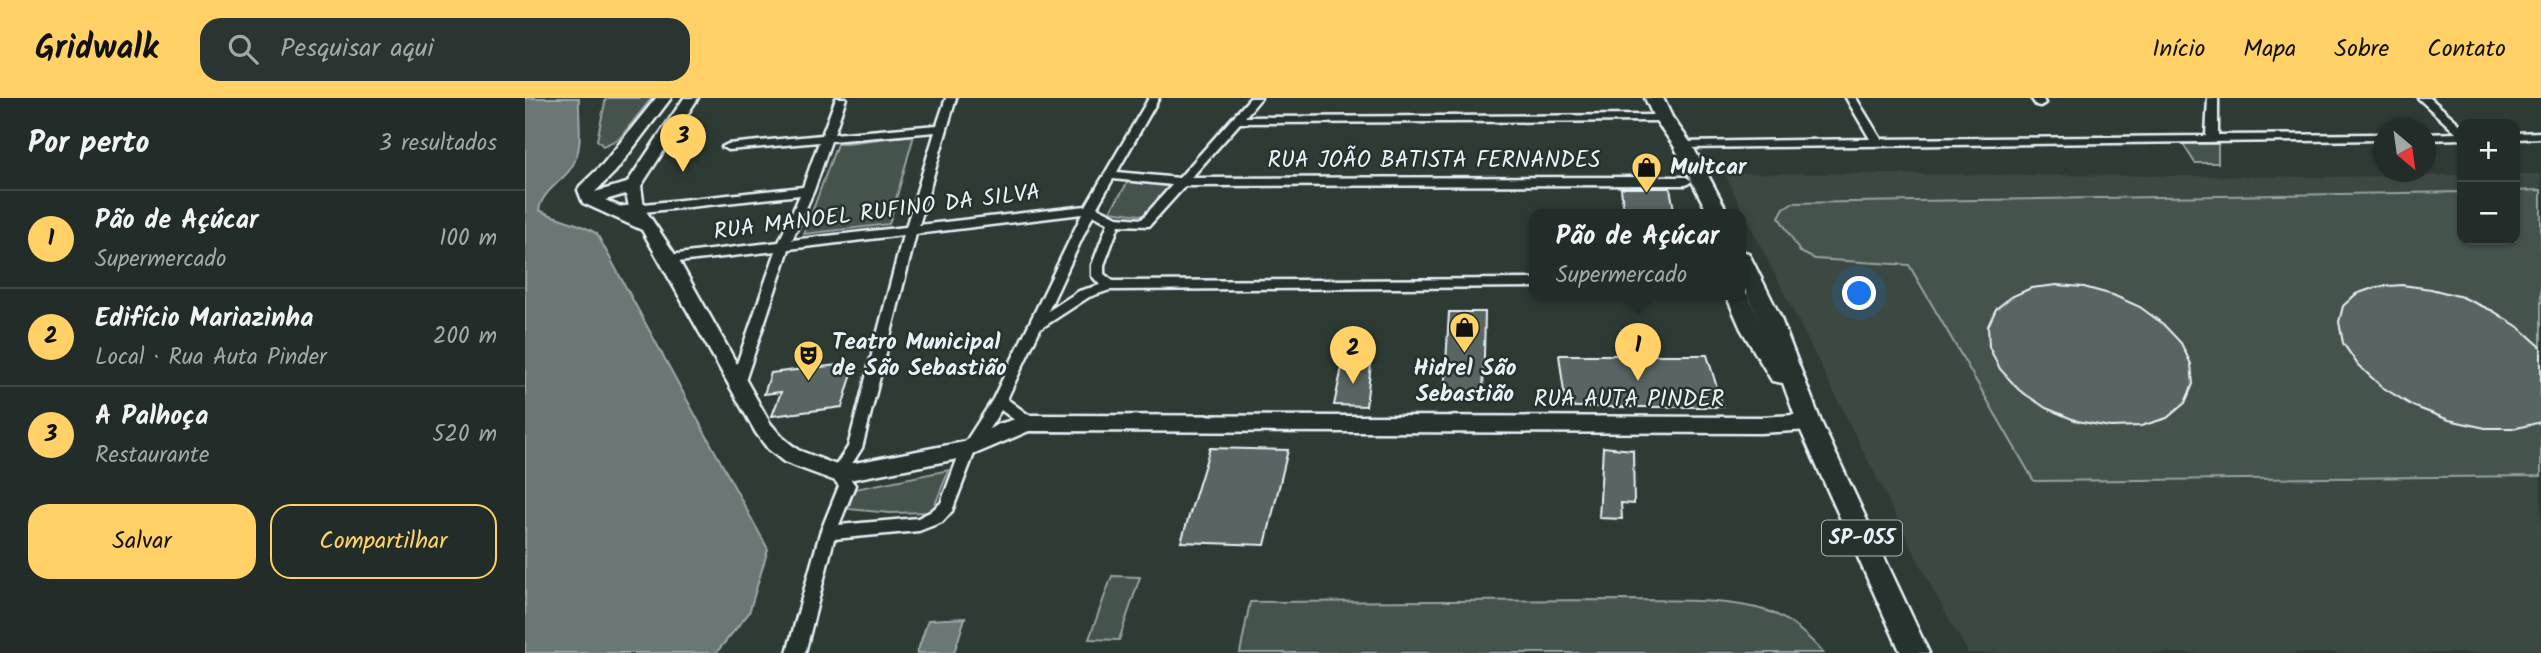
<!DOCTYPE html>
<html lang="pt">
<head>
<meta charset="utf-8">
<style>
	body { margin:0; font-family:Kalam,sans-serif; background:#2a3430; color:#f1f3f6 }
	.controls { position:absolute; right:21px; top:21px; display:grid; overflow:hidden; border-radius:14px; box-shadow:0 2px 5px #0004 }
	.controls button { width:63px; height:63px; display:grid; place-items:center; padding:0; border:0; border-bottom:2px solid #3f4845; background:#222c28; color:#f1f3f6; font:35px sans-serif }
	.compass { position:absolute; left:1848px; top:21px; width:63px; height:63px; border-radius:50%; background:#222c28; box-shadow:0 2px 5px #0004; rotate:151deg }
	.you { position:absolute; left:1335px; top:196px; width:24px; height:24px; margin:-18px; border:5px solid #fff; border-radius:50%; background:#1a73e8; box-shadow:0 0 0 10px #1a73e833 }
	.badge { display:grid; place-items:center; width:46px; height:46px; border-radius:50%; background:#ffd166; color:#111; font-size:23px; font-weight:700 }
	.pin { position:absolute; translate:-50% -58px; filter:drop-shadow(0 2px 4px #0008) }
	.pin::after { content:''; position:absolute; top:37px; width:24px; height:21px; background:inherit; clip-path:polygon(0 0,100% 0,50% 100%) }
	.popup { position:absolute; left:1004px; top:111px; width:217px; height:91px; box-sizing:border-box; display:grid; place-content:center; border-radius:14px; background:#222c28; filter:drop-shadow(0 2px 5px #0005); font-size:23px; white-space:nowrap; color:#a2a7a8 }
	.popup b { font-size:26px; color:#f1f3f6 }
	.popup::after { content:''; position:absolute; left:50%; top:100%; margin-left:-14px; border:14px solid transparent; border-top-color:#222c28 }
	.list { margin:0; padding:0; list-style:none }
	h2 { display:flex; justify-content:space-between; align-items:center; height:91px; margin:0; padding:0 28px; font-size:30px }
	h2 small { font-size:23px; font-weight:400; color:#a2a7a8 }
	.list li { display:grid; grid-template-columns:46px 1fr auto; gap:21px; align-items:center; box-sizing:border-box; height:98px; padding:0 28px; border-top:2px solid #3f4845 }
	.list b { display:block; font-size:26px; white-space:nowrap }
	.list p { margin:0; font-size:23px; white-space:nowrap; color:#a2a7a8 }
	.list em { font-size:23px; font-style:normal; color:#a2a7a8 }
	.actions { display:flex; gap:14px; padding:21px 28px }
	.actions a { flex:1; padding:16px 0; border:2px solid #ffd166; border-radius:21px; text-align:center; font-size:24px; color:#ffd166 }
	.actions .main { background:#ffd166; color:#111 }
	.icon { flex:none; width:38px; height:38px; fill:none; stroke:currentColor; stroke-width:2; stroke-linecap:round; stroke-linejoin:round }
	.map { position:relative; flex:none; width:2016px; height:555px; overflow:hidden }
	header { display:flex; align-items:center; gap:42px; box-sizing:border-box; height:98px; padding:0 35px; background:#ffd166; color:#111 }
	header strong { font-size:33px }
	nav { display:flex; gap:38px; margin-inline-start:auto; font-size:24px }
	.search { width:490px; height:63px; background:#2a3430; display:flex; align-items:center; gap:18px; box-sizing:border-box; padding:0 24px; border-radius:21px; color:#a2a7a8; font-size:26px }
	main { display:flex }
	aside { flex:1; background:#222c28 }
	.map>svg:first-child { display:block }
</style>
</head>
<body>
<header>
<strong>Gridwalk</strong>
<div class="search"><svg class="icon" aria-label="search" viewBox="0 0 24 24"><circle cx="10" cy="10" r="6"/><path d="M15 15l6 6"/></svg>Pesquisar aqui</div>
<nav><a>Início</a><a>Mapa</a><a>Sobre</a><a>Contato</a></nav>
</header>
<main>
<aside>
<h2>Por perto<small>3 resultados</small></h2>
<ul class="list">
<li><span class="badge">1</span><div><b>Pão de Açúcar</b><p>Supermercado</p></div><em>100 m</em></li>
<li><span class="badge">2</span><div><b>Edifício Mariazinha</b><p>Local · Rua Auta Pinder</p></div><em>200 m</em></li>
<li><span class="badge">3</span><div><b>A Palhoça</b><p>Restaurante</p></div><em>520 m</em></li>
</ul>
<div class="actions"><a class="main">Salvar</a><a>Compartilhar</a></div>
</aside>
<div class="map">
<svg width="2016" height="555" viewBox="0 0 2016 555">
	<rect width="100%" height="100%" fill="#2e3b35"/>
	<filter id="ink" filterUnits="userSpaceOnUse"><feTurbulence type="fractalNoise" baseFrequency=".0143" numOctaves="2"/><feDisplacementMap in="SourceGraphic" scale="14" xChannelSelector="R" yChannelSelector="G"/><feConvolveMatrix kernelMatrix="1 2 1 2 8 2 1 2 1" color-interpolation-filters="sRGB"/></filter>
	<g filter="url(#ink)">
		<path fill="#3b4843" d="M 1199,75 L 1802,79 L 1937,77 L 1937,142 L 1990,142 L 1990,76 L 2016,76 L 2016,555 L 1443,555 L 1409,494 Z"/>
		<path fill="#45524e" stroke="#96a2a3" stroke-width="2" d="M 81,0 L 127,0 L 94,41 L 78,48 L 72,42 Z
			M 389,37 L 364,126 L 279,136 L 312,46 Z
			M 1658,46 L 1693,46 L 1693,65 L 1670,65 Z
			M 651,81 L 622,118 L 585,113 L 603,84 Z
			M 2016,92 L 2016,378 L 1509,383 L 1384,167 L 1290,161 L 1275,154 L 1254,119 L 1259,110 L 1267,105 L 1937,94 L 1937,142 L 1990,142 L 1990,93 Z
			M 424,372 L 407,414 L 365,415 L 323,411 L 330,391 Z
			M 587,478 L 615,479 L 594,542 L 564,541 Z
			M 1105,502 C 1148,503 1200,500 1242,513 C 1262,519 1285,539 1298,555 L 715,555 L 725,504 Z"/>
		<path fill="#6b7775" stroke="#9da8a9" stroke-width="2" d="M 0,0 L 54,0 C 53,19 58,41 51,60 C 45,81 18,89 14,112 C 33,122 55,124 72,136 L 243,451 L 224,515 L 191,555 L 0,555 Z
			M 440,520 L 429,555 L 392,555 L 403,522 Z"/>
		<path fill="#596563" stroke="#e8f1f8" stroke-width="2" d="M 1096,90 L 1145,90 L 1150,117 L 1099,117 Z
			M 1532,187 L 1559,189 L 1588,197 L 1615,209 L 1638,226 L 1656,245 L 1666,266 L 1668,286 L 1660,305 L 1642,320 L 1616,328 L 1585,329 L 1552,323 L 1521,310 L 1494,292 L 1475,271 L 1464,249 L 1463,228 L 1471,211 L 1486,199 L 1506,190 Z
			M 1877,187 L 1906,191 L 1937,199 L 1968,213 L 1995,230 L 2016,249 L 2016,324 L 1992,330 L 1960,330 L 1924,322 L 1888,308 L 1857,289 L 1833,267 L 1818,245 L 1814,224 L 1818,208 L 1831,196 L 1851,189 Z
			M 924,214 L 960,214 L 958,300 L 919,300 Z
			M 1034,257 L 1182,257 L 1198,309 L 1041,309 Z
			M 330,265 L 317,309 L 247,318 L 256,294 L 239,296 L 246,275 Z
			M 818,265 L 846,266 L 841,308 L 809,307 Z
			M 1078,349 L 1108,352 L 1109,406 L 1096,405 L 1097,421 L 1074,420 Z
			M 685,350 L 763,352 L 740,447 L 656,444 Z"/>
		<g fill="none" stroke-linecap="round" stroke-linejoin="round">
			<defs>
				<path id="minor" d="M 311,0 L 321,0 L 309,36 L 412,27 L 421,0 L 431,0 L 394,127 L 561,108 L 624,0 L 634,0 L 592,74 L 654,80 L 725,0 L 736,0 L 720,19 L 1138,17 L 1144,20 L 1138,23 L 715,25 L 666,80 L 1161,79 L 1167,83 L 1161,87 L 660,88 L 624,128 L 594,127 L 579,167 L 579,176 L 588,183 L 1010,181 L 1010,189 L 585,192 L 564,199 L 515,231 L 482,301 L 509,321 L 511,325 L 509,329 L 499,329 L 476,312 L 450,353 L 427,413 L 417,424 L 394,433 L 309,441 L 280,555 L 262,555 L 295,435 L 314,388 L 305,376 L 323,349 L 378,137 L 264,151 L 220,283 L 213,288 L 206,283 L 251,153 L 144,165 L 138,161 L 144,157 L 254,144 L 275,97 L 91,117 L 85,113 L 91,109 L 278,89 L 294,44 L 203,52 L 197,49 L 203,46 L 297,37 ZM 410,34 L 381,129 L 267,142 L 289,92 L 306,43 ZM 588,81 L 647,87 L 617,121 L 592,119 L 572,109 ZM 557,116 L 468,301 L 436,351 L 416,405 L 405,414 L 393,420 L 314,427 L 330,387 L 321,375 L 337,350 L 391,136 ZM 568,117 L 583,125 L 567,167 L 567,178 L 575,187 L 554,193 L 523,213 Z
					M 1321,0 L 1331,0 L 1356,41 L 1681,38 L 1683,0 L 1693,0 L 1693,37 L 1858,36 L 1858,42 L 1158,50 L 1152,47 L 1158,44 L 1345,41 Z
					M 1506,0 L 1517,0 L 1520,5 L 1515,8 L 1511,7 Z
					M 1893,0 L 1905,0 L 1937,28 L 1937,41 L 1900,42 L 1900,36 L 1931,35 Z
					M 2016,34 L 2016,40 L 1990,41 L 1990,35 Z"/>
				<path id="secondary" d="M 131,0 L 146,0 L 90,74 L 70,94 L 102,85 L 159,0 L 173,0 L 116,88 L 119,110 L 153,161 L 245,325 L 257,339 L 273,352 L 314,368 L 439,344 L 474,326 L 504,317 L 1236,319 L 1284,316 L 1291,319 L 1294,324 L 1291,329 L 1284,332 L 1236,335 L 504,333 L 443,359 L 313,384 L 259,364 L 243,351 L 231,335 L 117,132 L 58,105 L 53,92 L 55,88 L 78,66 ZM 101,96 L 105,113 L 80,102 Z"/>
				<path id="primary" d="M 1120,0 L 1138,0 L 1147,19 L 1167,47 L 1204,117 L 1184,117 L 1149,48 L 1129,20 Z
					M 1216,153 L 1223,155 L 1226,160 L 1254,216 L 1296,324 L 1404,555 L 1376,555 L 1272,324 L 1258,285 L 1247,283 L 1216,231 L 1201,197 L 1216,197 L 1216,191 L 1223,197 L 1237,228 L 1216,182 Z"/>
			</defs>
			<use href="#minor" stroke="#e8f1f8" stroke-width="5"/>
			<use href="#secondary" stroke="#e8f1f8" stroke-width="5"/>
			<use href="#primary" stroke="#e8f1f8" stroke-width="5"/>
			<use href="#minor" fill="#26332d" fill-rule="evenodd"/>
			<use href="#secondary" fill="#26332d" fill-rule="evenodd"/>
			<use href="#primary" fill="#26332d" fill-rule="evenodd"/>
		</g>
	</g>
	<defs>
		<symbol id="shop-pin" viewBox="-11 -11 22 30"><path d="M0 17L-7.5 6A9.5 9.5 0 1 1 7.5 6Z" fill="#ffd166" stroke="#26332d"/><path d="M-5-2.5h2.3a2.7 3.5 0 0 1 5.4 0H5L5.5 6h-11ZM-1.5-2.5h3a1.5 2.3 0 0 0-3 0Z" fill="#111"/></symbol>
		<symbol id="theatre-pin" viewBox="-11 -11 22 30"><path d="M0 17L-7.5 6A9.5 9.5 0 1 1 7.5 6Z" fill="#ffd166" stroke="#26332d"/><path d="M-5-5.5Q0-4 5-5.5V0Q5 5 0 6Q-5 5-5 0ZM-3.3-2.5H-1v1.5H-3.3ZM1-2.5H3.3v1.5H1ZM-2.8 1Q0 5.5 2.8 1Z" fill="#111"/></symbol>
	</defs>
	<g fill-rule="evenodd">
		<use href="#shop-pin" x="1104" y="52" width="35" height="47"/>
		<use href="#shop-pin" x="922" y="212" width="35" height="47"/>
		<use href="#theatre-pin" x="266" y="240" width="35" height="47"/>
	</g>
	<g text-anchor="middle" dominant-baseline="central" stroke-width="5" stroke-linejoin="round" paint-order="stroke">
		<rect fill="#26332d" stroke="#aeb8bb" stroke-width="2" x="1297" y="422.5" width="80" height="35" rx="5"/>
		<g font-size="21" font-weight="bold" fill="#e8f1f8">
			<text x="1337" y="440">SP-055</text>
		</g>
		<g font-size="23" fill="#e8f1f8" stroke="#26332d">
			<text x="909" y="63">RUA JOÃO BATISTA FERNANDES</text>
			<text transform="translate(352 115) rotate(-7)">RUA MANOEL RUFINO DA SILVA</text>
			<text x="1104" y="302">RUA AUTA PINDER</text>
		</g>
		<g font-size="23" font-weight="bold" fill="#e8f1f8" stroke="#26332d" text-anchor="start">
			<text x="1145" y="70">Multcar</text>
			<text x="307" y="245">Teatro Municipal<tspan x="307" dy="26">de São Sebastião</tspan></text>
			<text x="940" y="271" text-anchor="middle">Hidrel São<tspan x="940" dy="26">Sebastião</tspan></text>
		</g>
	</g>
</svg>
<div class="controls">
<button>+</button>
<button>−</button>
</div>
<svg class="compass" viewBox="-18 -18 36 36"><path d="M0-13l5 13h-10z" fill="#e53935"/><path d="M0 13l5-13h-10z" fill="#a2a7a8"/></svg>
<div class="you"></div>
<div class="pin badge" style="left:1113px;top:283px">1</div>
<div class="popup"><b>Pão de Açúcar</b>Supermercado</div>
<div class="pin badge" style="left:828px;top:286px">2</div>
<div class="pin badge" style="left:158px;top:74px">3</div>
</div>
</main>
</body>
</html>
